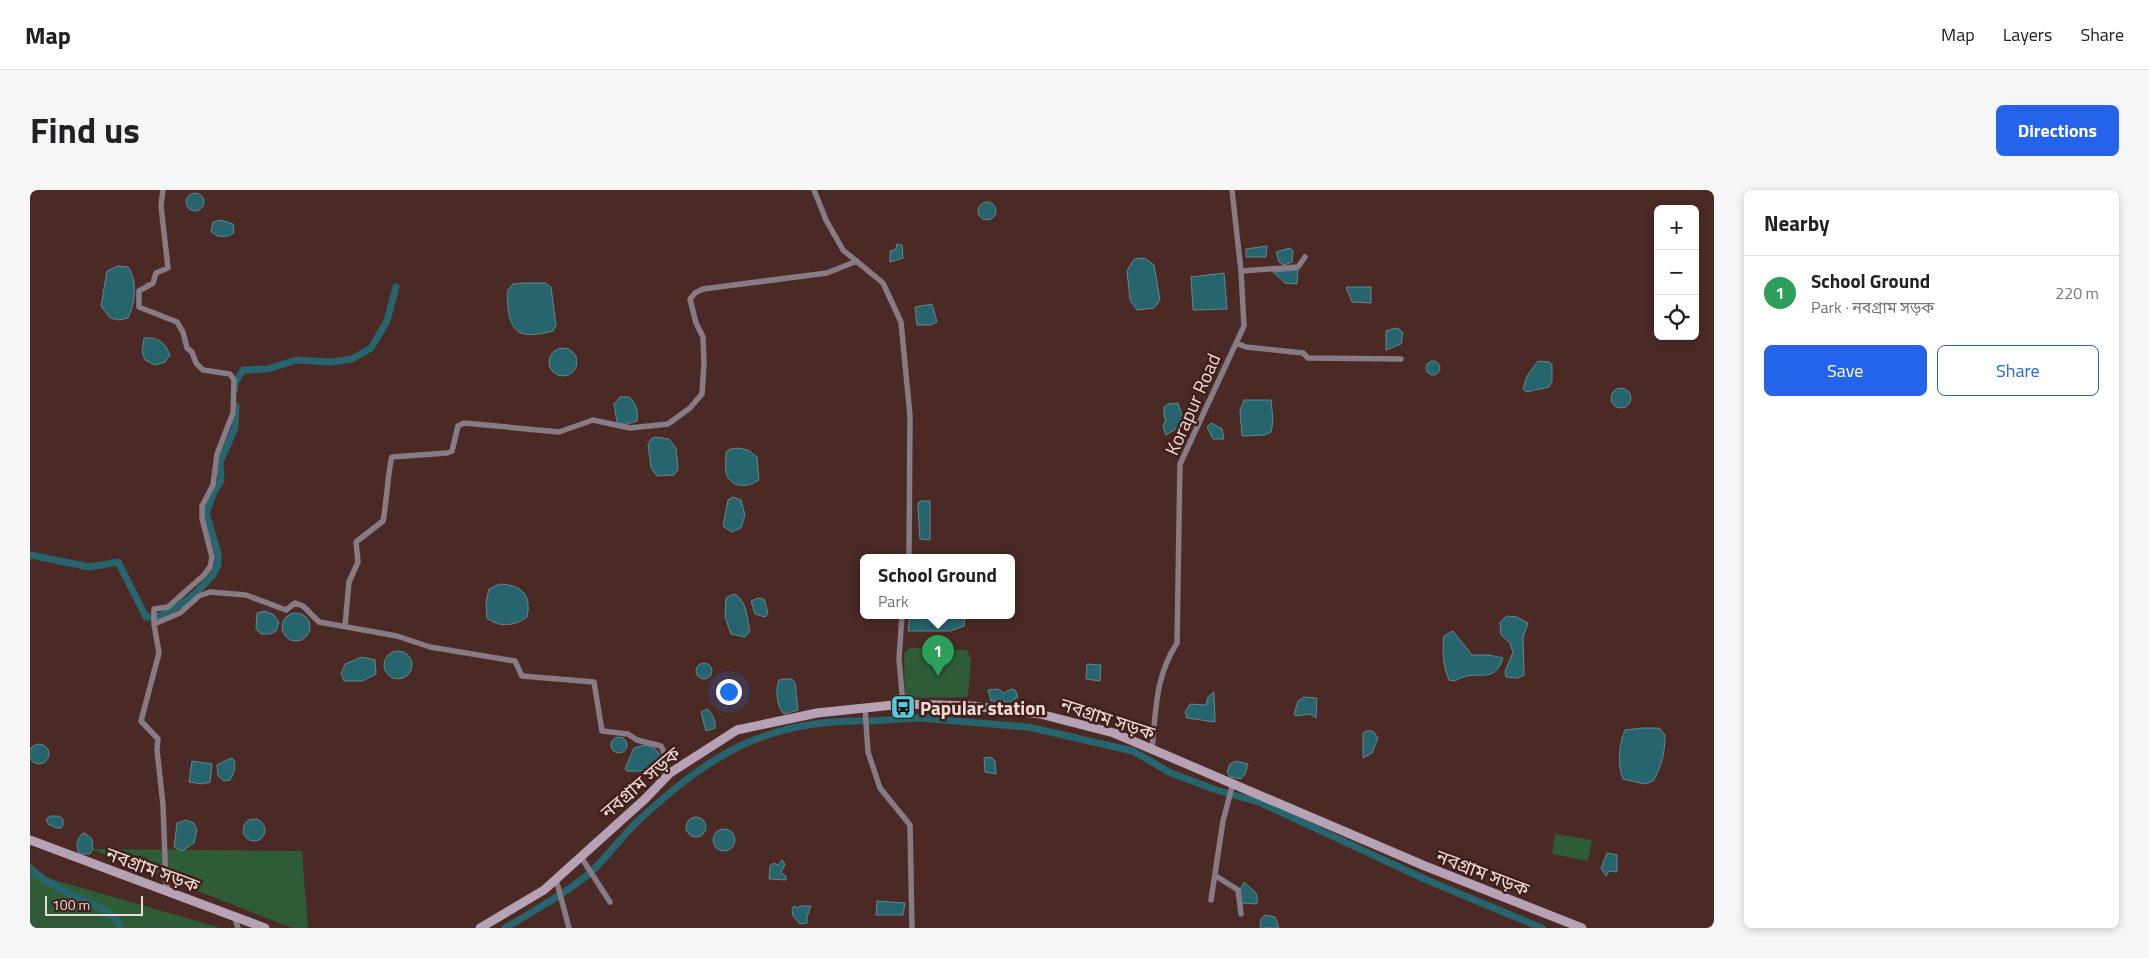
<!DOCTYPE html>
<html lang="en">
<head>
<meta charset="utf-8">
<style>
	body { margin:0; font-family:"Titillium Web","Noto Sans Bengali",sans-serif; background:#f6f6f6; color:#202124 }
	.controls { position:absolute; right:15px; top:15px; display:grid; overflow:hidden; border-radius:8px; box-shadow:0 2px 8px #0003 }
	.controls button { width:45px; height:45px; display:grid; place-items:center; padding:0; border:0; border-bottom:1px solid #e0e0e0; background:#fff; color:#202124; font:25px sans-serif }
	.scale { position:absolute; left:15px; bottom:12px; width:98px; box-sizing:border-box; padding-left:5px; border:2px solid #f0dad6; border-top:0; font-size:14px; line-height:18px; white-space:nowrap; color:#f0dad6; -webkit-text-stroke:4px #40201c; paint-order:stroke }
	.you { position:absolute; left:698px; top:501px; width:18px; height:18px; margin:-12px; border:4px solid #fff; border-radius:50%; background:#1a73e8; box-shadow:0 0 0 8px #1a73e833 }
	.badge { display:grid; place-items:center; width:32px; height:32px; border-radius:50%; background:#2563eb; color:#fff; font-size:16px; font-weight:700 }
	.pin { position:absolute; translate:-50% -41px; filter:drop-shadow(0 1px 2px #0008) }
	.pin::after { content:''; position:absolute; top:26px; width:18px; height:15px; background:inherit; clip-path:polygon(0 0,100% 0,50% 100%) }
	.popup { position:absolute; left:830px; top:364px; width:155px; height:65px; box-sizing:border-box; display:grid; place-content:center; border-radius:8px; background:#fff; filter:drop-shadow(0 1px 4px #0005); font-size:16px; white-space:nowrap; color:#757577 }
	.popup b { font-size:19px; color:#202124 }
	.popup::after { content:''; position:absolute; left:50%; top:100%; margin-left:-10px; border:10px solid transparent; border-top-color:#fff }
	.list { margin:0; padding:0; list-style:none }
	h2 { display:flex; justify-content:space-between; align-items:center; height:65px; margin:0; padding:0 20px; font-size:21px }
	h2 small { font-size:16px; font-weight:400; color:#757577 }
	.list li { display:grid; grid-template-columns:32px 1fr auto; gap:15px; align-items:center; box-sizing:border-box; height:75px; padding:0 20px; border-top:1px solid #e0e0e0 }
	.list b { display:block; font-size:19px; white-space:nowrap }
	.list p { margin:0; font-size:16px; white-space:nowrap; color:#757577 }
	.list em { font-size:16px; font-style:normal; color:#757577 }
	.actions { display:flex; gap:10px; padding:15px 20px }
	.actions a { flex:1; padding:11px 0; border:1px solid #2563eb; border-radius:8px; text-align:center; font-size:18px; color:#2563eb }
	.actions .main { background:#2563eb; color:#fff }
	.icon { flex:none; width:28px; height:28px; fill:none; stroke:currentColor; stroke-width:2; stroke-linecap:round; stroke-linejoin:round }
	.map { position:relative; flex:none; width:1684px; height:738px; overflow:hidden; border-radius:8px }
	header { display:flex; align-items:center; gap:30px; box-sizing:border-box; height:70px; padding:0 25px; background:#fff; border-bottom:1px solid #e0e0e0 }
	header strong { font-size:24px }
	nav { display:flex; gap:28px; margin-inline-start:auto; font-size:18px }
	.intro { display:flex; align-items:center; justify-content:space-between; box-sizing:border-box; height:120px; padding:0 30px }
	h1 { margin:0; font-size:35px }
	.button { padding:12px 22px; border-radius:8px; background:#2563eb; color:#fff; font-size:18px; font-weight:700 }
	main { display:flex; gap:30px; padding:0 30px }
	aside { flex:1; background:#fff; border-radius:8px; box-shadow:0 2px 8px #0003 }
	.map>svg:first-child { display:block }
</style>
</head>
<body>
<header>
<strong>Map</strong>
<nav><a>Map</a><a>Layers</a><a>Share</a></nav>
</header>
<div class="intro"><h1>Find us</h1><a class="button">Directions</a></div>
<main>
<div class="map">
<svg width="1684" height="738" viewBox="0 0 1684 738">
	<rect width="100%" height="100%" fill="#4b2a25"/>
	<path fill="#2d5c37" d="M 880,458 L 937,460 L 941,469 L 938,507 L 877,508 L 875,506 L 874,463 Z
		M 1525,644 L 1562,650 L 1558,671 L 1522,664 Z
		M 61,659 L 272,661 L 278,738 L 262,738 Z
		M 0,683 L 191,738 L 0,738 Z"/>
	<path fill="#26646e" stroke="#63878d" d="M156 12a9 9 0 1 1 18 0a9 9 0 1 1-18 0Z
		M948 21a9 9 0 1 1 18 0a9 9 0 1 1-18 0Z
		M 191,30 L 203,34 L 204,43 C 198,48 186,48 181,41 L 183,32 Z
		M 867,54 L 872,55 L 873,68 L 860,72 L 860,61 L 866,59 Z
		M 1237,56 L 1236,67 L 1216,67 L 1216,59 Z
		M 1260,58 L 1263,61 L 1262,72 L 1254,75 L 1249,72 L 1246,62 Z
		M 1115,68 L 1124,75 L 1130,110 L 1124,118 L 1107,120 L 1100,110 L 1097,81 L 1104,69 Z
		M 88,76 L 98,77 C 108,90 105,114 98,128 L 89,130 L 80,128 L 71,116 L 77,81 Z
		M 1268,80 L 1267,94 L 1255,93 L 1243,82 Z
		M 1194,83 L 1197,119 L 1163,120 L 1161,87 Z
		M 494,93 L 516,93 L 521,97 L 526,135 L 523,141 C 501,146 484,150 479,124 C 478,116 476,107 478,100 L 483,94 Z
		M 1316,97 L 1341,97 L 1341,113 L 1322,112 Z
		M 902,114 L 907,132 L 901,135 L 887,135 L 885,117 Z
		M 1365,138 L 1369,139 L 1373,143 L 1371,154 L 1356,160 L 1356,141 Z
		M 114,148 C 128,147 135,152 140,165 L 135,172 L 125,175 L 115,170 L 112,162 Z
		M519 172a14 14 0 1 1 28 0a14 14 0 1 1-28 0Z
		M1396 178a7 7 0 1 1 14 0a7 7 0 1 1-14 0Z
		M 1508,171 L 1519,172 L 1522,175 L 1522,191 L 1519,197 L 1496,202 L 1493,199 L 1497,186 Z
		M1581 208a10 10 0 1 1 20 0a10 10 0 1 1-20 0Z
		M 590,207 L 599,207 C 606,213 609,222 607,231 L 594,235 L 587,232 L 584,214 Z
		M 1214,210 L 1241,210 L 1243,231 L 1241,242 L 1235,245 L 1212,246 L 1210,221 Z
		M 1148,213 L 1152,225 L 1151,236 L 1136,245 L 1133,236 L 1136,229 L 1134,227 L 1134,217 L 1138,214 Z
		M 1181,233 L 1192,239 L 1194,249 L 1183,249 L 1177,237 Z
		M 626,247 L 639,249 L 646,258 L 648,279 L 644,285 L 627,286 L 621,278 L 618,254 L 622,248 Z
		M 708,258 L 718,260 L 727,267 L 729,290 C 718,298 700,298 696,283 C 695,277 696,269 696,262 L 700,259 Z
		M 703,307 L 711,310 L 715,325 L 711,338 L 702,342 L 693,336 L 698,310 Z
		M 891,311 L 900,311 L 900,350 L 890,349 L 888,317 L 888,313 Z
		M 470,394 C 491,395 502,404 497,427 C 486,436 469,438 457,428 L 456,412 L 459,399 Z
		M 704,404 C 717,410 717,429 720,441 L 715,447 L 701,444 L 695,427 L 696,408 Z
		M 728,408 L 734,409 L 738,423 L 735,427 L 725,424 L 721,411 Z
		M 235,421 L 244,425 L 249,432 L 246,441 L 240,444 L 231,444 L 226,439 L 227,423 Z
		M252 437a14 14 0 1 1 28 0a14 14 0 1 1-28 0Z
		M 880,425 L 935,425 L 934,436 L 920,441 L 878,441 Z
		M 1477,426 L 1487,427 L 1498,433 L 1493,447 L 1494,485 L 1487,488 L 1476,487 L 1475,482 L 1483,462 L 1480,453 L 1471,445 L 1470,432 Z
		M 1423,441 L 1442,465 L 1459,465 L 1473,468 C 1464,497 1446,477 1425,491 L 1419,490 C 1413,476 1412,462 1414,446 Z
		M354 475a14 14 0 1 1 28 0a14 14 0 1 1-28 0Z
		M 332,467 L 345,470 L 346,484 L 332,491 L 314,491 L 311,484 L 315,474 Z
		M666 481a8 8 0 1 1 16 0a8 8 0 1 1-16 0Z
		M 1057,474 L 1071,475 L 1070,491 L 1056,489 Z
		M 753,489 L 762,489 L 765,493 L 768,520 L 754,524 C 747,518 745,499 749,490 Z
		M 968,499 L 974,503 L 981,499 L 985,500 L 988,507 L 980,512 L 961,511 L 958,500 Z
		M 1184,502 L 1185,532 L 1157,528 L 1155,522 L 1160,514 L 1176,515 L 1178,507 Z
		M 1274,507 L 1287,508 L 1286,528 L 1280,524 L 1266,526 L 1264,524 L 1268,511 Z
		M 677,519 C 683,523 686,532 685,538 L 676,541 L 671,522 Z
		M 1612,538 L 1629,538 L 1635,545 C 1635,562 1632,576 1623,591 L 1615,594 L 1593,589 C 1587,575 1589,554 1595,540 Z
		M 1337,541 L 1343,541 L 1348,548 L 1342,563 L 1333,568 L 1333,543 Z
		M581 555a8 8 0 1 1 16 0a8 8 0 1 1-16 0Z
		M-1 564a10 10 0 1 1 20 0a10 10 0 1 1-20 0Z
		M 615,555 C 629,557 633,567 629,581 L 597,581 L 595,579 L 604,558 Z
		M 961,567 L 965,571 L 966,584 L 955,582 L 954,568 Z
		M 201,568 L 204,570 C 206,578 204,583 200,590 L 194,591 L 188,586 L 187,575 Z
		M 162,571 L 182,574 L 180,592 L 173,594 L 159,592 Z
		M 1206,571 L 1218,574 L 1215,584 L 1211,589 L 1200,587 L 1197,582 L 1200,574 Z
		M 21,626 L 29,626 L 33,629 L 33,635 L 31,638 L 26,638 L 18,634 L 16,629 Z
		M656 637a10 10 0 1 1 20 0a10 10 0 1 1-20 0Z
		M213 640a11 11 0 1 1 22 0a11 11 0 1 1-22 0Z
		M 156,630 L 164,633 L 167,640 L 164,653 L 152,661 L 144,657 L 147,633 Z
		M683 650a11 11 0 1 1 22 0a11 11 0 1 1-22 0Z
		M 55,643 L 62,649 L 63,659 L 60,664 L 49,664 C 46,656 46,651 52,644 Z
		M 1577,663 L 1587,665 L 1587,682 L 1579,681 L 1576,686 L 1571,678 Z
		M 752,670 L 755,674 L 751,683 L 756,686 L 756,690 L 739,689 L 740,676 L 744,673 L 748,675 Z
		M 1214,692 L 1226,703 L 1228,712 L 1226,714 L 1212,713 L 1209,702 Z
		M 847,711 L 875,713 L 873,725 L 846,725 Z
		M 764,716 L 768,718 L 770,716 L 781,716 L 777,727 L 777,733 L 770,734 L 763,726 L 762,719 Z
		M 1235,725 L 1245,727 L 1249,738 L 1230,738 L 1231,729 Z"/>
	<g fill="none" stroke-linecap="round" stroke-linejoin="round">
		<path stroke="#26646e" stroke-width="7" d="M 205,198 L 205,193 L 213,180 L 238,179 L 266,170 L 302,172 L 322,169 L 341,158 L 357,131 L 366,97
			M 0,365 L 59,377 L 88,372 L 116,427 L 128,427 L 150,415 L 166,403 L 183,385 L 188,375 L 188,363 L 176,323 L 183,304 L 191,290 L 190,272 L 205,238 L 206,216
			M 839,531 L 890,528 L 998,537 L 1103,561 L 1139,582 L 1186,600 L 1229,612 L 1399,691 L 1512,738
			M 0,678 C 11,689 26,697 40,704 C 59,714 81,717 91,738
			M 475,738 C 502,722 530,707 555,687 C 575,671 589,649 607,632 C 676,567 734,530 832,531"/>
		<path stroke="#877b86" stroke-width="5.5" d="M 784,0 L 796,30 L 813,60 L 853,93 L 871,132 L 880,226 L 879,367
			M 1211,81 L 1268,77 L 1275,67
			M 1206,153 L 1216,157 L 1273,163 L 1278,168 L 1371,169
			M 872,425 L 869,469 L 873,514
			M 124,434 L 124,419 L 138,417 L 174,385 L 180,377 L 182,367 L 172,328 L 172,316 L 183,295 L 187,264 L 203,223 L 204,190 L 200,184 L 173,180 L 166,173 L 162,162 L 157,158 L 153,142 L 147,132 L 109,117 L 109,101 L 123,93 L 126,83 L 138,78 L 131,16 L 133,0
			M 315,436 L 319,392 L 328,372 L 326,352 L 353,331 C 356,318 359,272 362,267 L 417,263 L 422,261 L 428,236 L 434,233 L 529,242 L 563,230 L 600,238 L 638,234 L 660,218 L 672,204 L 674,172 L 673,147 L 666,133 L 660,109 L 665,103 L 673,99 L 797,83 L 827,71
			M 835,518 L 838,562 L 850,598 L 880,635 L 882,738
			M 1122,559 C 1126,520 1125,487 1147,453 L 1150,274 L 1214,136 L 1211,81 L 1202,0
			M 551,667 L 580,712
			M 1186,686 L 1208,700 L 1211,724
			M 526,689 L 539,738
			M 140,703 L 136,695 L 133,615 L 127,560 L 128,549 L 111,531 L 129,463 L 124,434 L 150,423 L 169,406 L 180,402 L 216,405 L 256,420 L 265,413 L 273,416 L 289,432 L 367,446 L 400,457 L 485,471 L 492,486 L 564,492 L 572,541 L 598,544 L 607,550 L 631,556 C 637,565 632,575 639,584
			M 1181,710 L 1193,631 L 1203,593
			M 207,726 L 206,732 L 208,738"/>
		<path stroke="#b6a2b4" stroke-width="9" d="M 0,650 L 235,738
			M 450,738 L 514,700 L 615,609 L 640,583 L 707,540 L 787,523 L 873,514 L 942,516 L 1010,524 L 1084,543 L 1395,676 L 1552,738"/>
	</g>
	<defs>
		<symbol id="bus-square" viewBox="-11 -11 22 22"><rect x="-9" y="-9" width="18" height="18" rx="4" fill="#54cadc" stroke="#40201c"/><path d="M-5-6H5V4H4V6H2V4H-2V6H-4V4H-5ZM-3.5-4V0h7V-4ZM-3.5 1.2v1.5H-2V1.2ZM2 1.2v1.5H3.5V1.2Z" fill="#111"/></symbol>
	</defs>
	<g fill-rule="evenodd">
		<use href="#bus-square" x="859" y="503" width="28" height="28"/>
	</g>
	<g text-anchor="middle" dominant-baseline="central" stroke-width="5" stroke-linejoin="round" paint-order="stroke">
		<g font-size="19" fill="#f0dad6" stroke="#40201c">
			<text transform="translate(1162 214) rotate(-66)">Korapur Road</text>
			<text transform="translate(1078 528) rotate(18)">নবগ্রাম সড়ক</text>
			<text transform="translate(610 592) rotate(-41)">নবগ্রাম সড়ক</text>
			<text transform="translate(123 679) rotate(20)">নবগ্রাম সড়ক</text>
			<text transform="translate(1453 682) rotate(21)">নবগ্রাম সড়ক</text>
		</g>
		<g font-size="19" font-weight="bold" fill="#f0dad6" stroke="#40201c" text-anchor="start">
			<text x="890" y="517">Papular station</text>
		</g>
	</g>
</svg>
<div class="controls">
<button>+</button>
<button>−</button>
<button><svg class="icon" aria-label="locate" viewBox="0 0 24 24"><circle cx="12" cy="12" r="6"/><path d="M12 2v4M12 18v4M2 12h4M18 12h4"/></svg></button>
</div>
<div class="scale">100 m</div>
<div class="you"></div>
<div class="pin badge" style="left:908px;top:486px;background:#2e9e5b">1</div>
<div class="popup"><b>School Ground</b>Park</div>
</div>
<aside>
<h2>Nearby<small></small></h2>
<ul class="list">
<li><span class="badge" style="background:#2e9e5b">1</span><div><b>School Ground</b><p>Park · নবগ্রাম সড়ক</p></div><em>220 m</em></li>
</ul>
<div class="actions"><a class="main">Save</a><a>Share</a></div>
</aside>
</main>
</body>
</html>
